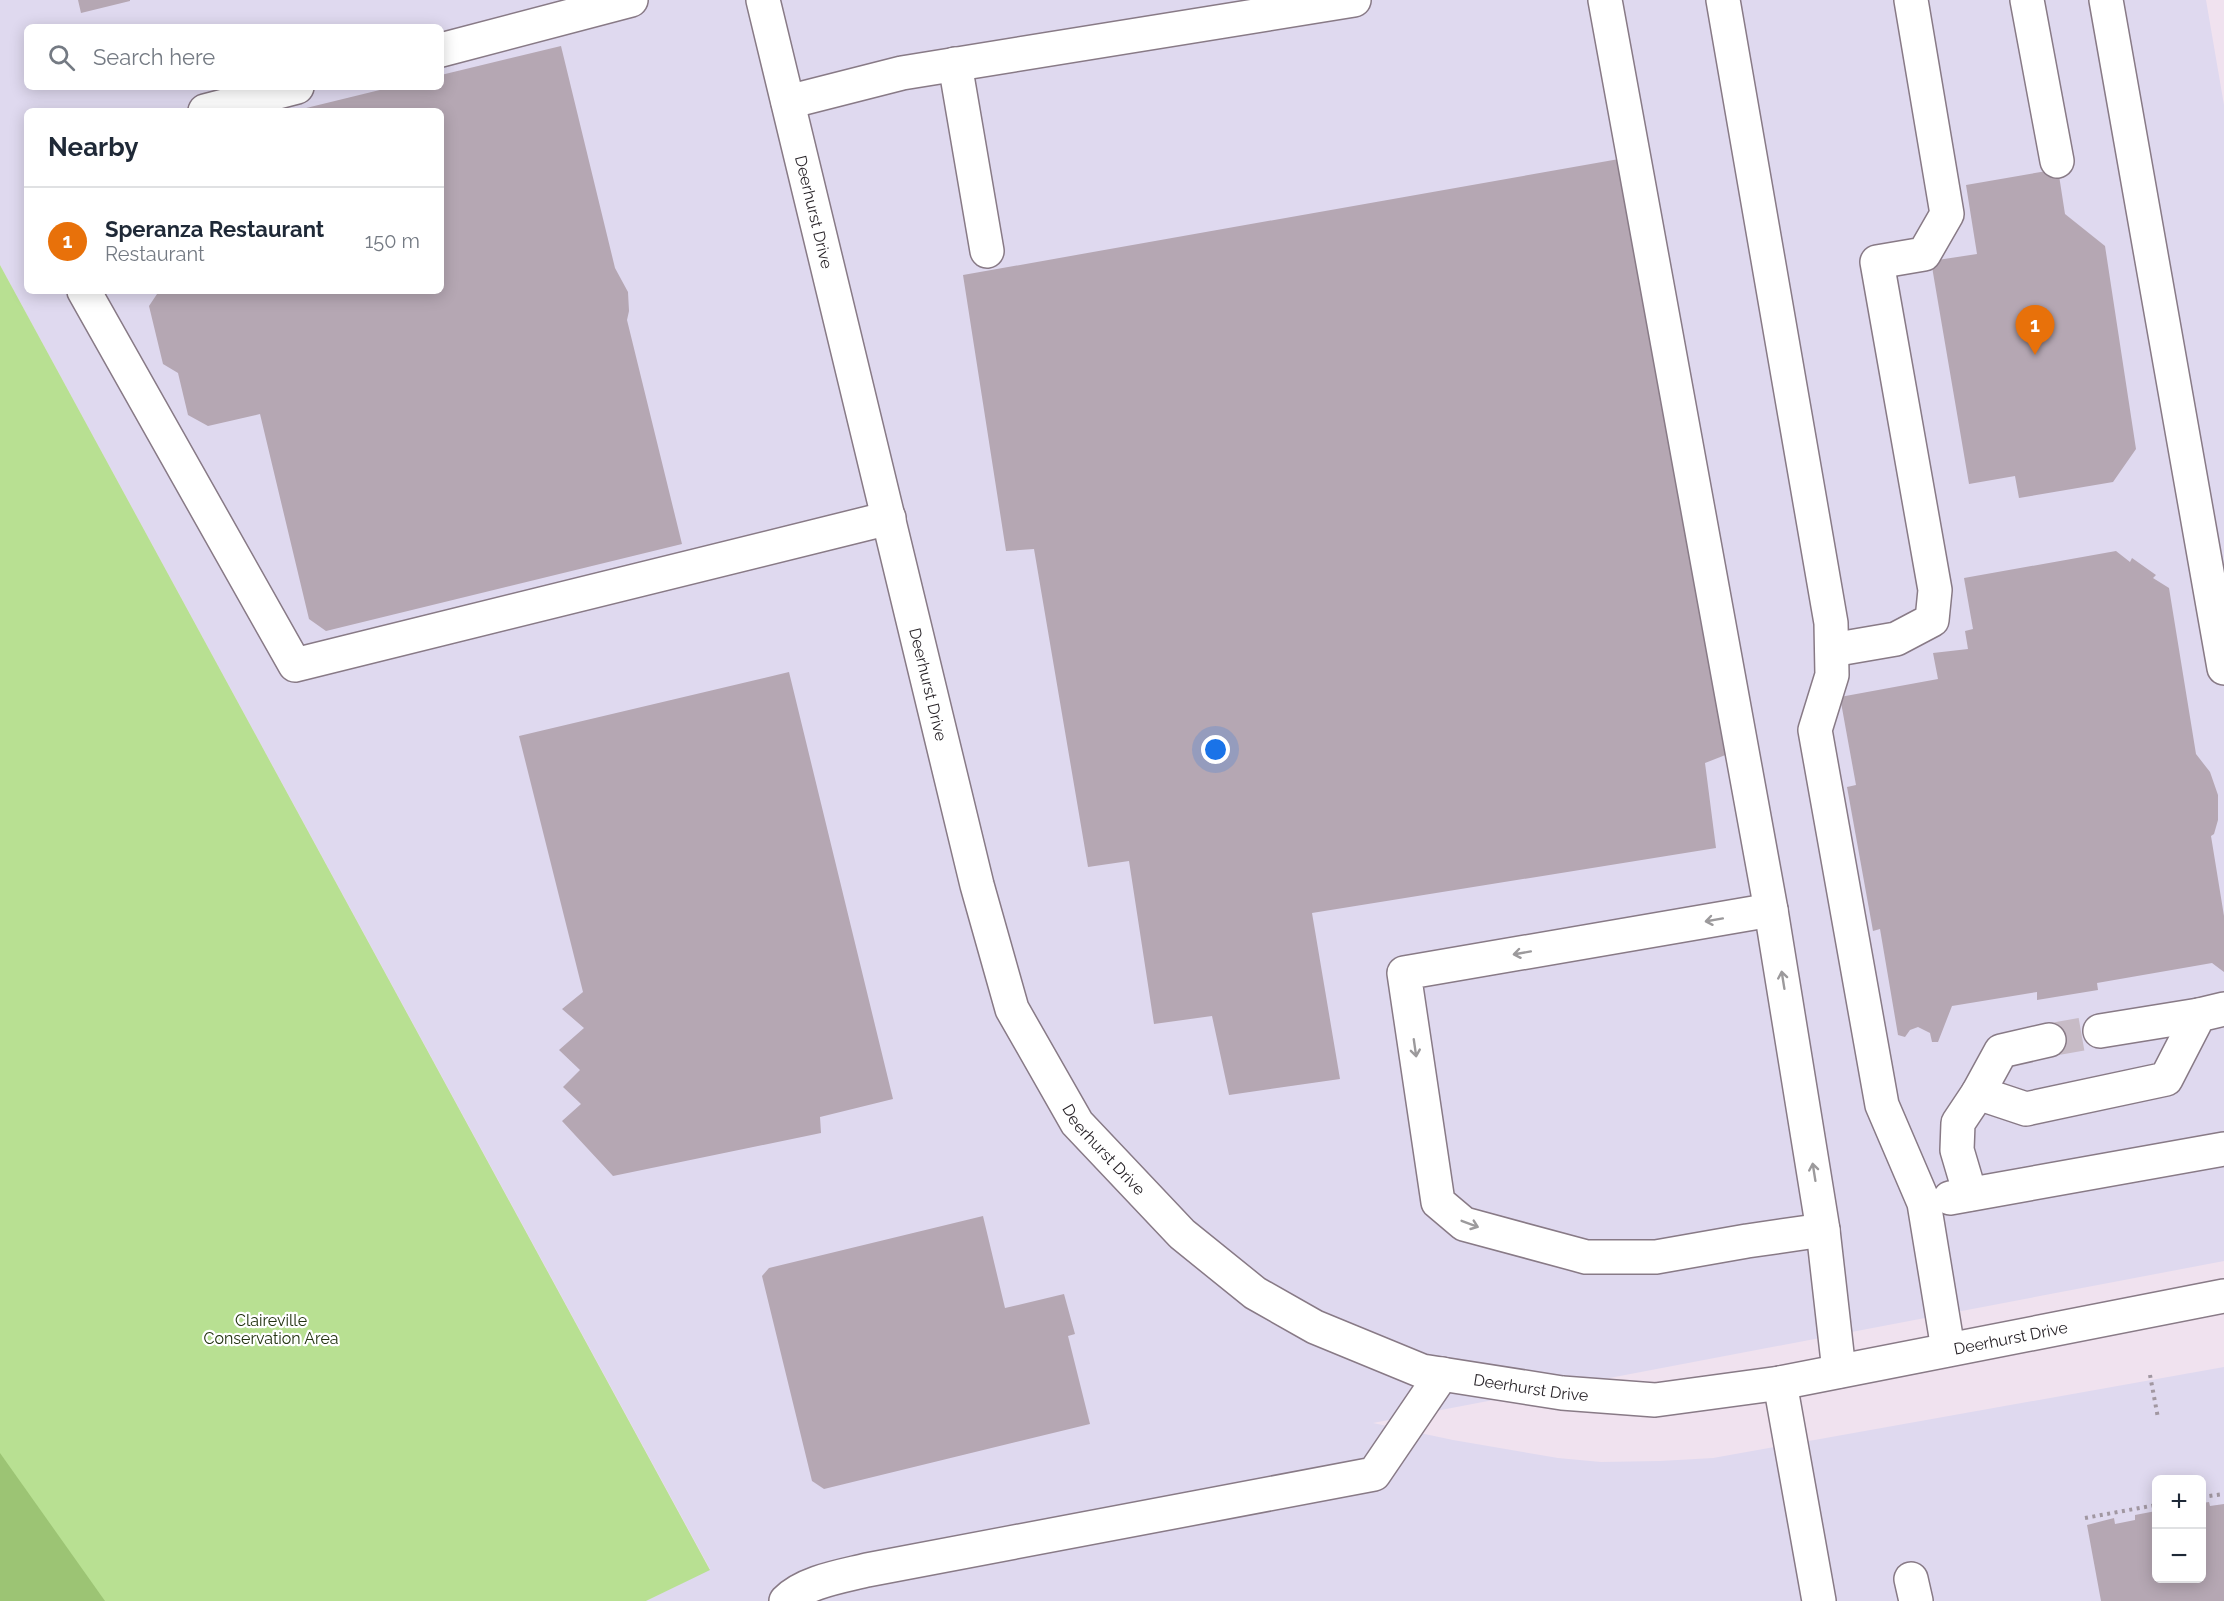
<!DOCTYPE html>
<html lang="en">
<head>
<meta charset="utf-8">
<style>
	body { margin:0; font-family:Raleway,sans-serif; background:#f2f2f3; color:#1f2937 }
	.controls { position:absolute; right:18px; bottom:18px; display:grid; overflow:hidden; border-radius:9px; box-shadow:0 3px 15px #0003 }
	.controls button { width:54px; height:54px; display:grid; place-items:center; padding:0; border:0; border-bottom:2px solid #e0e1e3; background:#fff; color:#1f2937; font:30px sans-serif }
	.you { position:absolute; left:1216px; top:750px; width:21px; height:21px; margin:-15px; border:4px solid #fff; border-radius:50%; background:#1a73e8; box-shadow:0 0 0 9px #1a73e833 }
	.badge { display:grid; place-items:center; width:39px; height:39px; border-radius:50%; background:#1a73e8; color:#fff; font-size:20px; font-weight:700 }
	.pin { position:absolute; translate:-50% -50px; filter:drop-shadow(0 2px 3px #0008) }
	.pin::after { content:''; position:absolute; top:32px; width:21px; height:18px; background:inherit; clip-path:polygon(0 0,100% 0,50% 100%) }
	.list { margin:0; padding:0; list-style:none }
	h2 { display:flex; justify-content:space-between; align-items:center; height:78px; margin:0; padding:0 24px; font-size:26px }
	h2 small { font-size:20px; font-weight:400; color:#747a83 }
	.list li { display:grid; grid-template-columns:39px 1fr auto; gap:18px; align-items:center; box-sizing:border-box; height:108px; padding:0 24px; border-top:2px solid #e0e1e3 }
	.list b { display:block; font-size:22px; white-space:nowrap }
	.list p { margin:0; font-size:20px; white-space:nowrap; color:#747a83 }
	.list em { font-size:20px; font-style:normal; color:#747a83 }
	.icon { flex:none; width:33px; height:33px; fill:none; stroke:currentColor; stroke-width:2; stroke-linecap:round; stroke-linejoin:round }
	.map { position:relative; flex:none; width:2224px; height:1601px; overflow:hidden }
	.search { position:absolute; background:#fff; box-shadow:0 3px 15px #0003; left:24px; top:24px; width:420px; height:66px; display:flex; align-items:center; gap:15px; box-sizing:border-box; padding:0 21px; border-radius:9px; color:#747a83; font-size:22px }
	.panel { position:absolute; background:#fff; box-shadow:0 3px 15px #0003; left:24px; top:108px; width:420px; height:186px; border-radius:9px }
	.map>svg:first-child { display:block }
</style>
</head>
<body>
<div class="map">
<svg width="2224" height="1601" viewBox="0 0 2224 1601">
	<rect width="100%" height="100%" fill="#f0e2ef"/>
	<path fill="#dfd9ef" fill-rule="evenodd" d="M 0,0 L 2206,0 L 2224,105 L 2224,1261 L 1373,1423 L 1453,1440 L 1558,1458 L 1601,1462 L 1660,1461 L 1713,1458 L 2224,1367 L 2224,1601 L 646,1601 L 710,1569 L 0,265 ZM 27,27 L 441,27 L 441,87 L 27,87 ZM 27,111 L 441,111 L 441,291 L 27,291 ZM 2156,1480 L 2202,1480 L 2202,1578 L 2156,1578 Z"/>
	<path fill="#b8e092" d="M 0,265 L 710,1570 L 646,1601 L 0,1601 Z"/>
	<path fill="#9cc474" d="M 0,1453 L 105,1601 L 0,1601 Z"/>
	<path fill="#b5a7b3" d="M 78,0 L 130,0 L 130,1 L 81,13 Z
		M 561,46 L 615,268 L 628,292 L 629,311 L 627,320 L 682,544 L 326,631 L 309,619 L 260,414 L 208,426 L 188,415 L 178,373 L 163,364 L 149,306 L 159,291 L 441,291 L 441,111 L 298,110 L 392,87 L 441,87 L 441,75 Z
		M 1619,159 L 1728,754 L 1705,763 L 1716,848 L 1312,913 L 1340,1079 L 1229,1095 L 1212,1016 L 1154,1024 L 1129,861 L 1088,867 L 1034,549 L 1006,551 L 963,275 Z
		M 2058,169 L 2065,214 L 2105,246 L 2136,449 L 2113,482 L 2019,498 L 2015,476 L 1969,484 L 1931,261 L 1977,254 L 1966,185 Z
		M 2116,551 L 2130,562 L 2132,558 L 2156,575 L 2153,578 L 2169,588 L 2196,754 L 2210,772 L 2218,795 L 2218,820 L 2214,834 L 2211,836 L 2224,916 L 2224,972 L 2212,963 L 2097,983 L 2098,990 L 2037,1000 L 2037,992 L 1952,1006 L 1938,1042 L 1932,1042 L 1930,1033 L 1918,1027 L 1910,1030 L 1905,1037 L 1898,1035 L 1880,929 L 1873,931 L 1847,787 L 1856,785 L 1840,697 L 1938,679 L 1933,653 L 1968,649 L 1965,631 L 1973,629 L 1964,578 Z
		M 789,672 L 893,1099 L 820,1117 L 821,1133 L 613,1176 L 562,1121 L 581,1104 L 563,1087 L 580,1070 L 559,1050 L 584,1028 L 562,1009 L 583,992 L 519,736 Z
		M 983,1216 L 1005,1308 L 1064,1294 L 1075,1334 L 1068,1336 L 1090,1424 L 824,1489 L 812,1481 L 762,1276 L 769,1268 Z
		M 2209,1502 L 2210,1506 L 2224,1504 L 2224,1601 L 2101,1601 L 2087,1525 L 2114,1518 L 2115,1524 L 2135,1520 L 2135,1515 L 2156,1511 L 2156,1578 L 2202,1578 L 2202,1503 Z"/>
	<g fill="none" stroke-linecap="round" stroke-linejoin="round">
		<path stroke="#c7bbc6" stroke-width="33" stroke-dasharray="33 16" stroke-linecap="butt" d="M 2049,1040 L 2100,1031"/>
		<defs>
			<g id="minor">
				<path id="s1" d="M 763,0 L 977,885 L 1012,1009 L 1077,1123 L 1182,1234 L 1255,1293 L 1315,1327 L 1422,1371 L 1562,1393 L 1655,1400 L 1780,1383 L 2224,1296"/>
				<path d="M 1605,0 L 1771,910 L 1823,1230 L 1839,1371"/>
				<path d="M 1723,0 L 1831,623 L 1832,675 L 1815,730 L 1882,1105 L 1924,1203 L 1948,1349"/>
				<path d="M 2027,0 L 2057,161"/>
				<path d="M 2106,0 L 2224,668"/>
				<path d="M 441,50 L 631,0"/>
				<path d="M 955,64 L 987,251"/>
				<path d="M 788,102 L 902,73 L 1354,0"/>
				<path d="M 205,111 L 297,87"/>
				<path d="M 84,291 L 295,665 L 889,518"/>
				<path d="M 1832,650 L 1896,639 L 1932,620 L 1935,590 L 1877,262 L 1924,254 L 1947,214 L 1911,0"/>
				<path d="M 1771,910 L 1404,973 L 1438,1202 L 1464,1224 L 1586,1257 L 1656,1257 L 1747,1241 L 1823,1230"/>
				<path d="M 2100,1031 L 2199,1015"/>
				<path d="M 1978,1093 L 2001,1051 L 2049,1040"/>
				<path d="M 1970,1194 L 1957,1150 L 1958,1123 L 1978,1093 L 2026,1109 L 2166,1079 L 2199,1015 L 2224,1009"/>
				<path d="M 1950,1198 L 2224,1149"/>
				<path d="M 1780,1383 L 1819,1601"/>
				<path d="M 1911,1579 L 1916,1601"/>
				<path d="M 786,1601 C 804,1582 843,1576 867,1570 L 1374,1474 L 1442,1374"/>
			</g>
		</defs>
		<use href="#minor" stroke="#887a86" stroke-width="36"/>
		<path stroke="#a197a1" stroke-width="4" stroke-dasharray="3 4.5" stroke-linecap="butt" d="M 2150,1375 L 2158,1418
			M 2202,1497 L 2224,1494
			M 2085,1518 L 2156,1505"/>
		<use href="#minor" stroke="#fff" stroke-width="33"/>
	</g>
	<defs><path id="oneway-shaft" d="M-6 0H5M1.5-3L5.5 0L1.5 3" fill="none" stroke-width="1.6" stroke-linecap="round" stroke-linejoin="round" transform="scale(1.5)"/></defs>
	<g stroke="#9c9a9c">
		<use href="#oneway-shaft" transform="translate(1714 920) rotate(170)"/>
		<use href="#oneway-shaft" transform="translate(1522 953) rotate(170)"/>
		<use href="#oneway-shaft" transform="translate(1783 980) rotate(-99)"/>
		<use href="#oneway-shaft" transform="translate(1415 1048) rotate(82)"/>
		<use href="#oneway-shaft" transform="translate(1814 1172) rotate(-99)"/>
		<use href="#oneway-shaft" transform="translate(1470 1224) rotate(21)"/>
	</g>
	<g text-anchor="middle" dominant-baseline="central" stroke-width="4.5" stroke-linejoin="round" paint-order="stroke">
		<g font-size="16" fill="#231e23" stroke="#fff">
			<text stroke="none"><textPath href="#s1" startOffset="218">Deerhurst Drive</textPath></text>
			<text stroke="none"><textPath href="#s1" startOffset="704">Deerhurst Drive</textPath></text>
			<text stroke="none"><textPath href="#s1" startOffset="1208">Deerhurst Drive</textPath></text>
			<text stroke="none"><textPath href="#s1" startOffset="2198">Deerhurst Drive</textPath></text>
			<text stroke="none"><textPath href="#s1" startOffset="1712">Deerhurst Drive</textPath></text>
		</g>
		<g font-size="16" fill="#223210" stroke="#fff">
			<text x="271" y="1320">Claireville<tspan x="271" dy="18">Conservation Area</tspan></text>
		</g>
	</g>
</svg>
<div class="controls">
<button>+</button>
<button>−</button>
</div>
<div class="you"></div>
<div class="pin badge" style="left:2035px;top:355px;background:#e8710a">1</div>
<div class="search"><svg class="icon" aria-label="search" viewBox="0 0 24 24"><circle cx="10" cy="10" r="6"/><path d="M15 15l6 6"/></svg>Search here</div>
<section class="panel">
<h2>Nearby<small></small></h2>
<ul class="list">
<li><span class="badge" style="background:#e8710a">1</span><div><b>Speranza Restaurant</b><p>Restaurant</p></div><em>150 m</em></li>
</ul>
</section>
</div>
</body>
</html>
